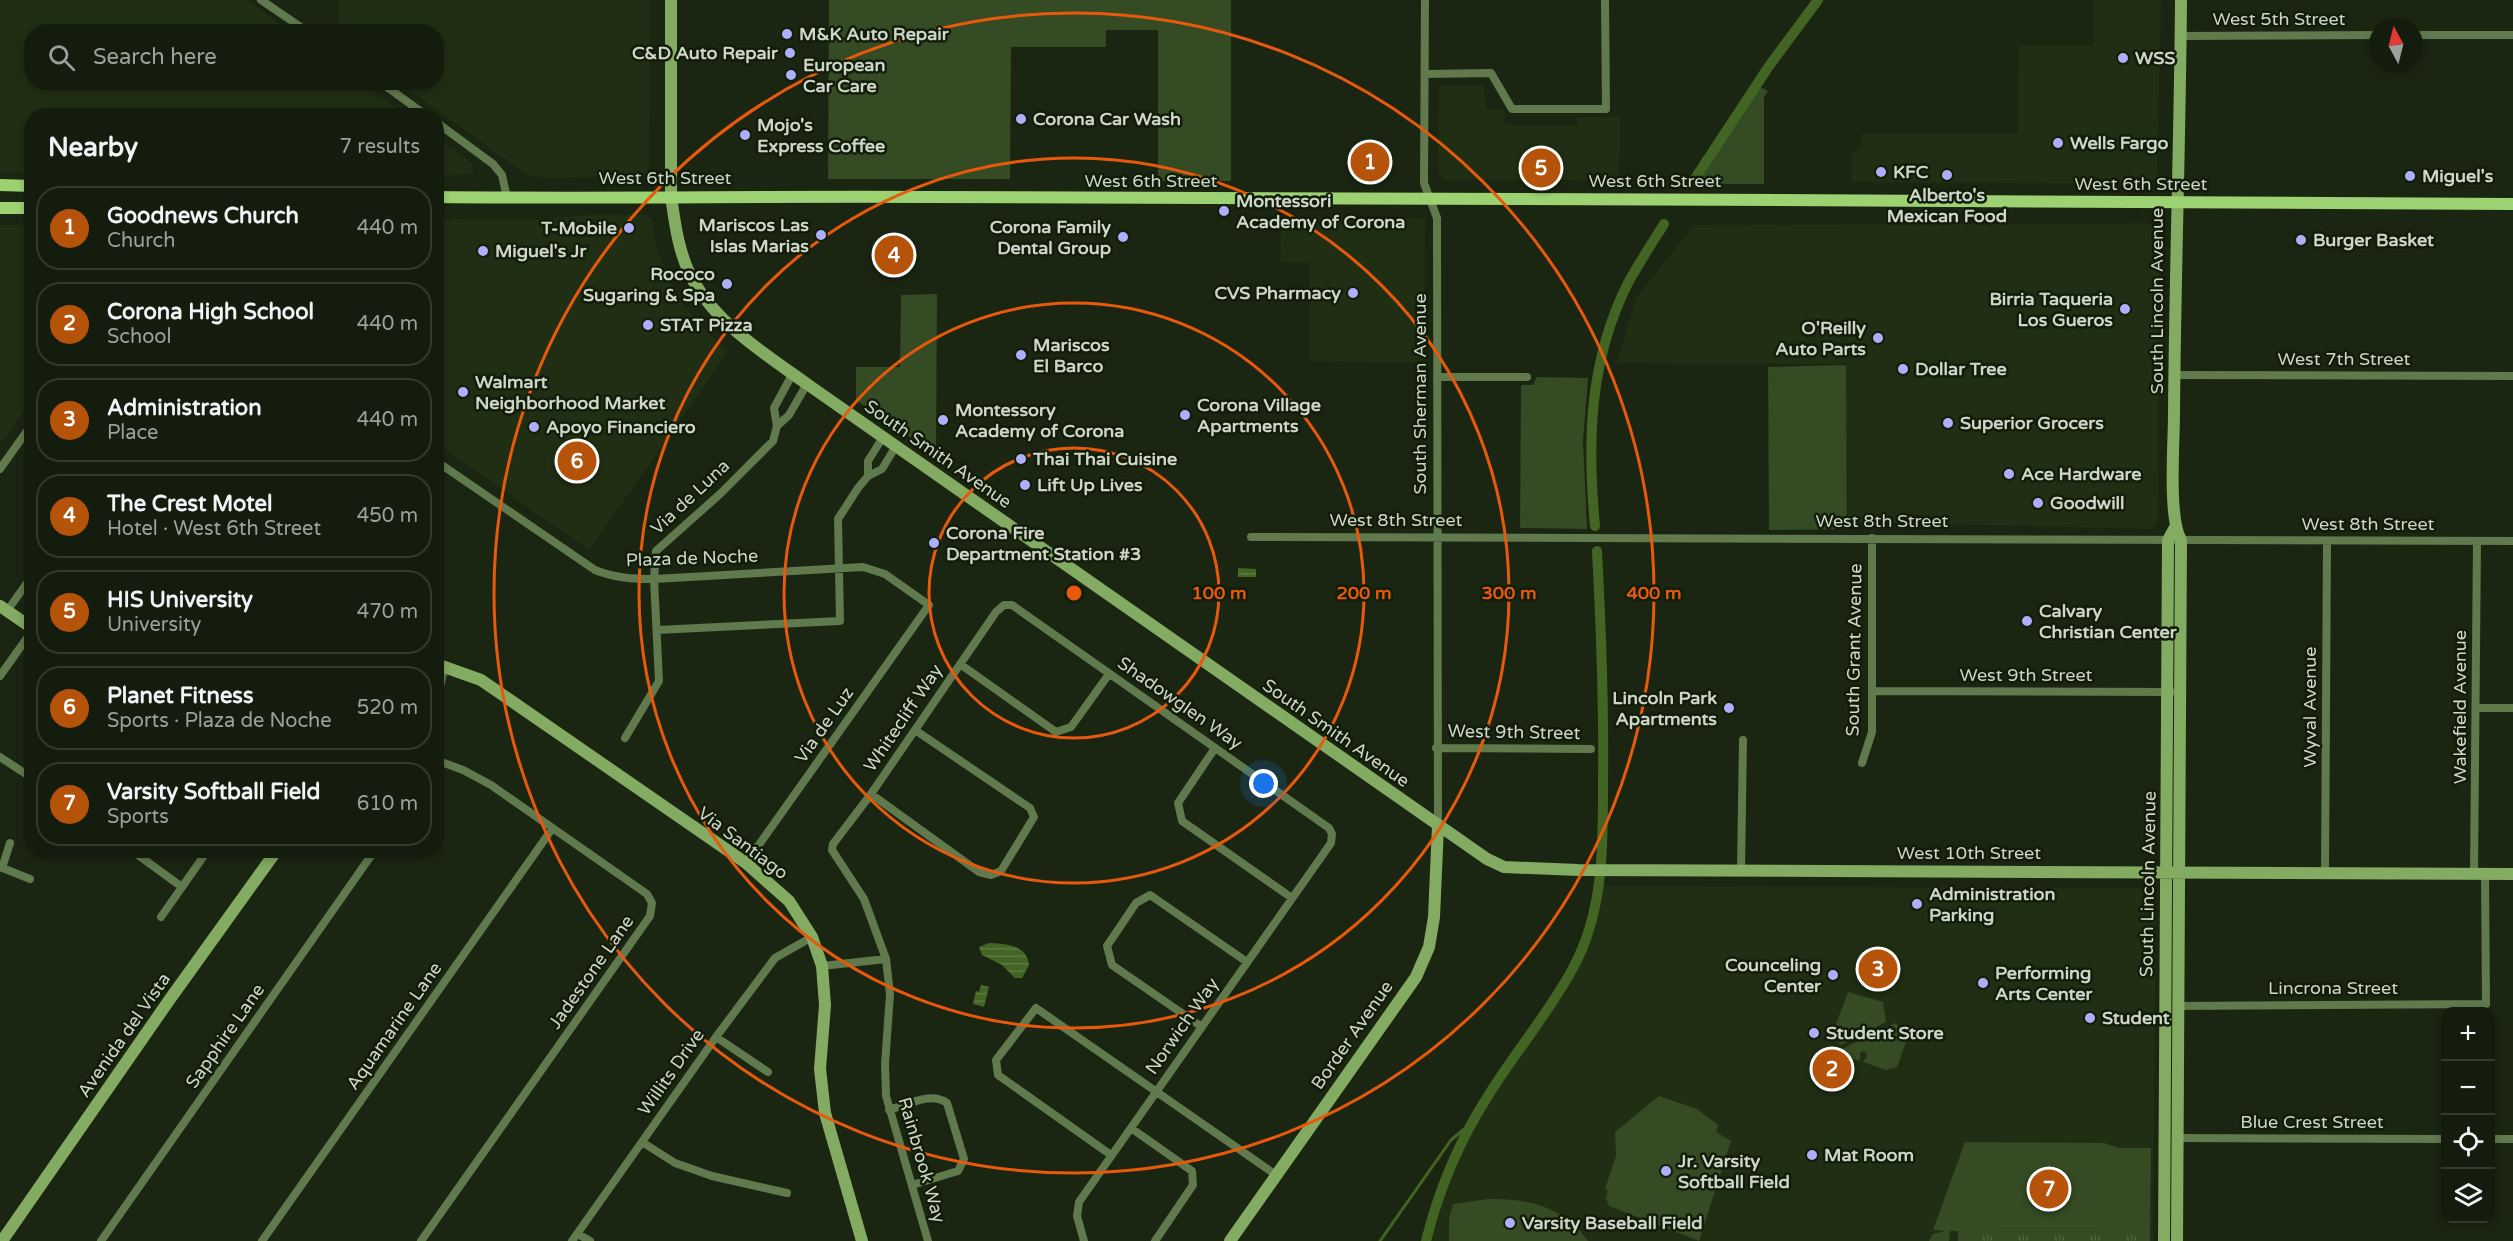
<!DOCTYPE html>
<html lang="en">
<head>
<meta charset="utf-8">
<style>
	body { margin:0; font-family:"Varela Round",sans-serif; background:#21291c; color:#f1f3f6 }
	.controls { position:absolute; right:18px; bottom:18px; display:grid; overflow:hidden; border-radius:12px; box-shadow:0 3px 9px #0003 }
	.controls button { width:54px; height:54px; display:grid; place-items:center; padding:0; border:0; border-bottom:2px solid #333a2e; background:#141c0e; color:#f1f3f6; font:30px sans-serif }
	.compass { position:absolute; left:2369px; top:18px; width:54px; height:54px; border-radius:50%; background:#141c0e; box-shadow:0 3px 9px #0003; rotate:353deg }
	.you { position:absolute; left:1264px; top:784px; width:21px; height:21px; margin:-15px; border:4px solid #fff; border-radius:50%; background:#1a73e8; box-shadow:0 0 0 9px #1a73e833 }
	.badge { display:grid; place-items:center; width:39px; height:39px; border-radius:50%; background:#b45309; color:#fff; font-size:20px; font-weight:700 }
	.pin { position:absolute; translate:-50% -50%; border:3px solid #fff; box-shadow:0 2px 6px #0006 }
	.list { margin:0; padding:0; list-style:none }
	h2 { display:flex; justify-content:space-between; align-items:center; height:78px; margin:0; padding:0 24px; font-size:26px }
	h2 small { font-size:20px; font-weight:400; color:#9da19e }
	.list li { display:grid; grid-template-columns:39px 1fr auto; gap:18px; align-items:center; box-sizing:border-box; height:84px; margin:0 12px 12px; padding:0 12px; border:2px solid #333a2e; border-radius:24px }
	.list b { display:block; font-size:22px; white-space:nowrap }
	.list p { margin:0; font-size:20px; white-space:nowrap; color:#9da19e }
	.list em { font-size:20px; font-style:normal; color:#9da19e }
	.icon { flex:none; width:33px; height:33px; fill:none; stroke:currentColor; stroke-width:2; stroke-linecap:round; stroke-linejoin:round }
	.map { position:relative; flex:none; width:2513px; height:1241px; overflow:hidden }
	.search { position:absolute; background:#141c0e; box-shadow:0 3px 9px #0003; left:24px; top:24px; width:420px; height:66px; display:flex; align-items:center; gap:15px; box-sizing:border-box; padding:0 21px; border-radius:24px; color:#9da19e; font-size:22px }
	.panel { position:absolute; background:#141c0e; box-shadow:0 3px 9px #0003; left:24px; top:108px; width:420px; height:750px; border-radius:24px }
	.map>svg:first-child { display:block }
</style>
</head>
<body>
<div class="map">
<svg width="2513" height="1241" viewBox="0 0 2513 1241">
	<defs>
		<pattern id="park-tufts" width="24" height="20" patternUnits="userSpaceOnUse" patternTransform="scale(1.5)"><rect width="24" height="20" fill="#354b23"/><path d="M3 7l-1-3M5 7V3M7 7l1-3M15 17l-1-3M17 17v-4M19 17l1-3" fill="none" stroke="#516442"/></pattern>
		<pattern id="water-rules" width="6" height="5" patternUnits="userSpaceOnUse" patternTransform="scale(1.5)"><rect width="6" height="5" fill="#436524"/><path d="M0 2.5h6" fill="none" stroke="#5d7a42"/></pattern>
	</defs>
	<rect width="100%" height="100%" fill="#1b2612"/>
	<path fill="#202e13" d="M 0,0 L 246,0 L 290,31 L 32,32 L 32,82 L 361,83 L 407,115 L 32,116 L 31,173 L 0,172 Z
		M 339,0 L 650,0 L 649,173 L 642,176 L 546,178 L 527,175 L 400,83 L 436,82 L 436,32 L 339,31 Z
		M 2094,0 L 2161,0 L 2157,176 L 2149,184 L 1851,182 L 1852,155 L 1862,145 L 1862,133 L 2018,133 L 2019,46 L 2094,45 Z
		M 1439,85 L 1483,85 L 1486,109 L 1504,110 L 1505,125 L 1577,125 L 1578,117 L 1620,117 L 1619,180 L 1444,180 L 1438,171 Z
		M 436,137 L 473,164 L 473,174 L 437,176 Z
		M 586,215 L 647,215 L 652,221 L 656,247 L 675,292 L 695,320 L 728,352 L 589,550 L 436,443 L 437,219 L 536,220 Z
		M 1281,216 L 1425,218 L 1424,363 L 1310,361 L 1310,263 L 1280,262 Z
		M 2149,223 L 2160,232 L 2158,519 L 2152,529 L 1848,522 L 1846,364 L 1617,363 L 1636,298 L 1694,225 Z
		M 0,225 L 31,225 L 32,400 L 0,444 Z
		M 1602,886 L 2150,888 L 2156,893 L 2153,1241 L 1431,1241 L 1447,1182 L 1472,1127 L 1490,1097 L 1568,986 L 1579,965 L 1597,917 Z"/>
	<path fill="#354b23" d="M 829,0 L 1231,0 L 1231,181 L 1158,181 L 1158,30 L 1106,30 L 1106,47 L 1011,47 L 1010,179 L 828,179 Z
		M 1760,87 L 1768,91 L 1764,97 L 1764,184 L 1695,184 Z
		M 937,294 L 936,455 L 856,400 L 856,367 L 900,367 L 901,295 Z
		M 1843,365 L 1846,366 L 1847,529 L 1769,530 L 1768,367 Z
		M 1537,377 L 1588,378 L 1583,441 L 1587,529 L 1520,528 L 1521,385 L 1533,385 Z
		M 1848,992 L 1883,1002 L 1886,1022 L 1840,1045 L 1834,1029 Z
		M 1895,1023 L 1909,1034 L 1897,1067 L 1886,1070 L 1863,1062 L 1867,1056 L 1864,1051 L 1860,1053 L 1860,1061 L 1847,1057 L 1842,1049 Z
		M 1659,1096 L 1697,1109 L 1718,1125 L 1716,1132 L 1731,1141 L 1699,1241 L 1609,1206 L 1606,1198 L 1608,1191 L 1605,1189 L 1616,1156 L 1615,1132 Z
		M 1965,1142 L 2104,1143 L 2119,1148 L 2151,1148 L 2150,1232 L 1950,1231 L 1949,1241 L 1929,1241 L 1933,1234 L 1945,1231 L 1933,1230 Z
		M 1488,1199 C 1527,1198 1565,1207 1588,1241 L 1449,1241 L 1449,1219 L 1453,1204 Z"/>
	<path fill="url(#park-tufts)" d="M 1958,1231 L 2150,1232 L 2150,1241 L 1958,1241 Z"/>
	<path fill="url(#water-rules)" d="M 1238,568 L 1256,569 L 1256,577 L 1238,577 Z
		M 989,943 C 1007,944 1027,945 1029,965 L 1022,978 L 1015,978 L 1002,965 L 982,955 L 979,947 Z
		M 981,985 L 989,987 L 984,1007 L 973,1004 L 976,991 L 979,992 Z"/>
	<g fill="none" stroke-linecap="round" stroke-linejoin="round">
		<path stroke="#436524" stroke-width="3" d="M 1380,1241 L 1451,1140 L 1473,1122"/>
		<path stroke="#436524" stroke-width="10" d="M 1694,180 L 1769,66 L 1818,0
			M 1595,526 C 1587,442 1589,360 1628,283 C 1639,263 1652,243 1664,224
			M 1426,1241 C 1439,1189 1459,1141 1488,1096 C 1515,1052 1549,1013 1573,968 C 1605,909 1603,842 1603,777 C 1604,702 1601,627 1597,551"/>
		<path stroke="#60794d" stroke-width="8" d="M 261,0 L 308,32
			M 1425,0 L 1424,183 L 1437,218 L 1438,826
			M 2414,35 L 2513,35
			M 2180,36 L 2378,35
			M 1425,74 L 1491,73 L 1512,109 L 1606,109 L 1605,0
			M 380,82 L 427,116
			M 436,122 L 493,164 L 502,175 L 507,198
			M 2175,375 L 2513,376
			M 1437,377 L 1527,377
			M 777,426 L 789,415 L 807,384
			M 436,461 L 595,570 C 615,578 633,579 654,579 L 863,567 L 885,574 L 929,605 L 746,863
			M 0,469 L 32,424
			M 868,476 L 868,461 L 883,437
			M 1251,537 L 2513,541
			M 7,611 L 32,576
			M 657,630 L 840,621 L 838,519 L 858,488 L 868,476 L 882,469 L 896,446
			M 960,664 L 1056,732 L 1071,727 L 1109,674
			M 0,676 L 32,631
			M 1872,691 L 2171,692
			M 436,704 L 445,665
			M 2476,708 L 2513,708
			M 625,738 L 659,681 L 654,579 L 656,551 L 720,494 L 773,441 L 777,426 L 774,408 L 793,373
			M 1215,748 L 1178,803 L 1182,821 L 1292,898
			M 1436,748 L 1591,749
			M 0,757 L 32,778
			M 1862,763 L 1872,732 L 1872,538
			M 871,794 L 979,872 L 991,875 L 1001,871 L 1034,817 L 1030,808 L 915,730
			M 131,850 L 182,887
			M 0,867 L 30,879
			M 2,868 L 10,843
			M 1741,870 L 1743,740
			M 2325,873 L 2327,541
			M 2474,874 L 2477,541
			M 161,917 L 208,850
			M 822,966 L 886,959
			M 2179,1006 L 2486,1004 L 2485,874
			M 1202,1027 L 1112,965 L 1107,946 L 1136,903 L 1150,895 L 1247,962
			M 716,1037 L 768,1072
			M 889,1110 C 907,1105 931,1091 947,1103 L 964,1159 L 958,1171 L 912,1185
			M 1131,1128 L 1192,1171 L 1193,1185 L 1155,1241
			M 2178,1138 L 2446,1139
			M 2490,1139 L 2513,1139
			M 642,1142 L 675,1163 L 712,1176 L 787,1193
			M 1111,1155 L 998,1075 L 996,1060 L 1036,1008 L 1276,1175
			M 578,1234 L 590,1241
			M 101,1241 L 375,850
			M 262,1241 L 552,829
			M 421,1241 L 650,916 L 652,903 L 647,894 L 491,785 L 463,770 L 436,760
			M 572,1241 L 716,1037 L 775,958 L 812,937
			M 928,1241 L 886,1096 L 885,1064 L 890,994 L 886,959 L 864,899 L 832,850 L 833,844 L 871,794 L 996,612 L 1004,605 L 1012,605 L 1329,828 L 1332,834 L 1331,843 L 1079,1202 L 1077,1216 L 1084,1241"/>
		<path stroke="#83ab62" stroke-width="12" d="M 671,0 L 671,196 C 675,225 679,256 694,282 C 718,325 768,356 807,384 L 1487,859 L 1504,867 L 1578,870 L 2513,874
			M 0,606 L 32,628
			M 436,664 L 481,680 L 746,863 L 789,901 L 812,937 L 822,966 L 825,1005 L 820,1069 L 825,1113 L 862,1241
			M 2,1241 L 170,999 L 277,850
			M 1230,1241 L 1416,977 L 1429,947 L 1434,917 L 1438,826
			M 2164,1241 L 2168,540 L 2174,529
			M 2177,1241 L 2181,540 C 2168,518 2174,444 2174,414 C 2175,276 2180,138 2181,0"/>
		<path stroke="#9dd272" stroke-width="12" d="M 0,185 L 32,186
			M 436,197 C 600,199 763,196 927,197 C 1456,198 1984,201 2513,204
			M 0,208 L 32,208"/>
	</g>
	<g fill="none" stroke="#e8590c" stroke-width="3">
		<circle cx="1074" cy="593" r="145"/>
		<circle cx="1074" cy="593" r="290"/>
		<circle cx="1074" cy="593" r="435"/>
		<circle cx="1074" cy="593" r="580"/>
	</g>
	<g fill="#adaffb" stroke="#121d09" stroke-width="2">
		<circle cx="787" cy="34" r="6"/>
		<circle cx="790" cy="53" r="6"/>
		<circle cx="2123" cy="58" r="6"/>
		<circle cx="791" cy="75" r="6"/>
		<circle cx="1021" cy="119" r="6"/>
		<circle cx="745" cy="135" r="6"/>
		<circle cx="2058" cy="143" r="6"/>
		<circle cx="1881" cy="172" r="6"/>
		<circle cx="1947" cy="175" r="6"/>
		<circle cx="2410" cy="176" r="6"/>
		<circle cx="1224" cy="211" r="6"/>
		<circle cx="629" cy="228" r="6"/>
		<circle cx="821" cy="235" r="6"/>
		<circle cx="1123" cy="237" r="6"/>
		<circle cx="2301" cy="240" r="6"/>
		<circle cx="483" cy="251" r="6"/>
		<circle cx="727" cy="284" r="6"/>
		<circle cx="1353" cy="293" r="6"/>
		<circle cx="2125" cy="309" r="6"/>
		<circle cx="648" cy="325" r="6"/>
		<circle cx="1878" cy="338" r="6"/>
		<circle cx="1021" cy="355" r="6"/>
		<circle cx="1903" cy="369" r="6"/>
		<circle cx="463" cy="392" r="6"/>
		<circle cx="1185" cy="415" r="6"/>
		<circle cx="943" cy="420" r="6"/>
		<circle cx="1948" cy="423" r="6"/>
		<circle cx="534" cy="427" r="6"/>
		<circle cx="1021" cy="459" r="6"/>
		<circle cx="2009" cy="474" r="6"/>
		<circle cx="1025" cy="485" r="6"/>
		<circle cx="2038" cy="503" r="6"/>
		<circle cx="934" cy="543" r="6"/>
		<circle cx="2027" cy="621" r="6"/>
		<circle cx="1729" cy="708" r="6"/>
		<circle cx="1917" cy="904" r="6"/>
		<circle cx="1833" cy="975" r="6"/>
		<circle cx="1983" cy="983" r="6"/>
		<circle cx="2090" cy="1018" r="6"/>
		<circle cx="1814" cy="1033" r="6"/>
		<circle cx="1812" cy="1155" r="6"/>
		<circle cx="1666" cy="1171" r="6"/>
		<circle cx="1510" cy="1223" r="6"/>
	</g>
	<g text-anchor="middle" dominant-baseline="central" stroke-width="5" stroke-linejoin="round" paint-order="stroke">
		<g font-size="18" fill="#ced6c9" stroke="#121d09">
			<text x="2279" y="19">West 5th Street</text>
			<text x="665" y="178">West 6th Street</text>
			<text x="1151" y="181">West 6th Street</text>
			<text x="1655" y="181">West 6th Street</text>
			<text x="2141" y="184">West 6th Street</text>
			<text transform="translate(2157 301) rotate(-90)">South Lincoln Avenue</text>
			<text x="2344" y="359">West 7th Street</text>
			<text transform="translate(1420 394) rotate(-90)">South Sherman Avenue</text>
			<text transform="translate(938 454) rotate(35)">South Smith Avenue</text>
			<text transform="translate(690 497) rotate(-43)">Via de Luna</text>
			<text x="1396" y="520">West 8th Street</text>
			<text x="1882" y="521">West 8th Street</text>
			<text x="2368" y="524">West 8th Street</text>
			<text transform="translate(692 558) rotate(-2)">Plaza de Noche</text>
			<text transform="translate(1854 650) rotate(-89)">South Grant Avenue</text>
			<text x="2026" y="675">West 9th Street</text>
			<text transform="translate(1180 703) rotate(35)">Shadowglen Way</text>
			<text transform="translate(2310 707) rotate(-90)">Wyval Avenue</text>
			<text transform="translate(2460 707) rotate(-90)">Wakefield Avenue</text>
			<text transform="translate(903 718) rotate(-56)">Whitecliff Way</text>
			<text transform="translate(824 725) rotate(-55)">Via de Luz</text>
			<text transform="translate(1514 732) rotate(1)">West 9th Street</text>
			<text transform="translate(1336 733) rotate(35)">South Smith Avenue</text>
			<text transform="translate(743 843) rotate(37)">Via Santiago</text>
			<text x="1969" y="853">West 10th Street</text>
			<text transform="translate(2148 884) rotate(-89)">South Lincoln Avenue</text>
			<text transform="translate(591 972) rotate(-55)">Jadestone Lane</text>
			<text x="2333" y="988">Lincrona Street</text>
			<text transform="translate(394 1026) rotate(-55)">Aquamarine Lane</text>
			<text transform="translate(1182 1026) rotate(-55)">Norwich Way</text>
			<text transform="translate(124 1035) rotate(-55)">Avenida del Vista</text>
			<text transform="translate(1352 1035) rotate(-55)">Border Avenue</text>
			<text transform="translate(225 1036) rotate(-55)">Sapphire Lane</text>
			<text transform="translate(671 1072) rotate(-55)">Willits Drive</text>
			<text x="2312" y="1122">Blue Crest Street</text>
			<text transform="translate(922 1160) rotate(74)">Rainbrook Way</text>
		</g>
		<g font-size="18" font-weight="bold" fill="#ced6c9" stroke="#121d09" text-anchor="start">
			<text x="799" y="34">M&amp;K Auto Repair</text>
			<text x="778" y="53" text-anchor="end">C&amp;D Auto Repair</text>
			<text x="2135" y="58">WSS</text>
			<text x="803" y="65">European<tspan x="803" dy="21">Car Care</tspan></text>
			<text x="1033" y="119">Corona Car Wash</text>
			<text x="757" y="125">Mojo's<tspan x="757" dy="21">Express Coffee</tspan></text>
			<text x="2070" y="143">Wells Fargo</text>
			<text x="1893" y="172">KFC</text>
			<text x="2422" y="176">Miguel's</text>
			<text x="1947" y="195" text-anchor="middle">Alberto's<tspan x="1947" dy="21">Mexican Food</tspan></text>
			<text x="1236" y="201">Montessori<tspan x="1236" dy="21">Academy of Corona</tspan></text>
			<text x="809" y="225" text-anchor="end">Mariscos Las<tspan x="809" dy="21">Islas Marias</tspan></text>
			<text x="1111" y="227" text-anchor="end">Corona Family<tspan x="1111" dy="21">Dental Group</tspan></text>
			<text x="617" y="228" text-anchor="end">T-Mobile</text>
			<text x="2313" y="240">Burger Basket</text>
			<text x="495" y="251">Miguel's Jr</text>
			<text x="715" y="274" text-anchor="end">Rococo<tspan x="715" dy="21">Sugaring &amp; Spa</tspan></text>
			<text x="1341" y="293" text-anchor="end">CVS Pharmacy</text>
			<text x="2113" y="299" text-anchor="end">Birria Taqueria<tspan x="2113" dy="21">Los Gueros</tspan></text>
			<text x="660" y="325">STAT Pizza</text>
			<text x="1866" y="328" text-anchor="end">O'Reilly<tspan x="1866" dy="21">Auto Parts</tspan></text>
			<text x="1033" y="345">Mariscos<tspan x="1033" dy="21">El Barco</tspan></text>
			<text x="1915" y="369">Dollar Tree</text>
			<text x="475" y="382">Walmart<tspan x="475" dy="21">Neighborhood Market</tspan></text>
			<text x="1197" y="405">Corona Village<tspan x="1197" dy="21">Apartments</tspan></text>
			<text x="955" y="410">Montessory<tspan x="955" dy="21">Academy of Corona</tspan></text>
			<text x="1960" y="423">Superior Grocers</text>
			<text x="546" y="427">Apoyo Financiero</text>
			<text x="1033" y="459">Thai Thai Cuisine</text>
			<text x="2021" y="474">Ace Hardware</text>
			<text x="1037" y="485">Lift Up Lives</text>
			<text x="2050" y="503">Goodwill</text>
			<text x="946" y="533">Corona Fire<tspan x="946" dy="21">Department Station #3</tspan></text>
			<text x="2039" y="611">Calvary<tspan x="2039" dy="21">Christian Center</tspan></text>
			<text x="1717" y="698" text-anchor="end">Lincoln Park<tspan x="1717" dy="21">Apartments</tspan></text>
			<text x="1929" y="894">Administration<tspan x="1929" dy="21">Parking</tspan></text>
			<text x="1821" y="965" text-anchor="end">Counceling<tspan x="1821" dy="21">Center</tspan></text>
			<text x="1995" y="973">Performing<tspan x="1995" dy="21">Arts Center</tspan></text>
			<text x="2102" y="1018">Student</text>
			<text x="1826" y="1033">Student Store</text>
			<text x="1824" y="1155">Mat Room</text>
			<text x="1678" y="1161">Jr. Varsity<tspan x="1678" dy="21">Softball Field</tspan></text>
			<text x="1522" y="1223">Varsity Baseball Field</text>
		</g>
	</g>
	<circle cx="1074" cy="593" r="9" fill="#e8590c" stroke="#121d09" stroke-width="3"/>
	<g font-size="18" text-anchor="middle" font-weight="bold" fill="#e8590c" stroke="#121d09" stroke-width="5" stroke-linejoin="round" paint-order="stroke">
		<text x="1219" y="599">100 m</text>
		<text x="1364" y="599">200 m</text>
		<text x="1509" y="599">300 m</text>
		<text x="1654" y="599">400 m</text>
	</g>
</svg>
<div class="controls">
<button>+</button>
<button>−</button>
<button><svg class="icon" aria-label="locate" viewBox="0 0 24 24"><circle cx="12" cy="12" r="6"/><path d="M12 2v4M12 18v4M2 12h4M18 12h4"/></svg></button>
<button><svg class="icon" aria-label="layers" viewBox="0 0 24 24"><path d="M12 4l9 5-9 5-9-5zM3 14l9 5 9-5"/></svg></button>
</div>
<svg class="compass" viewBox="-18 -18 36 36"><path d="M0-13l5 13h-10z" fill="#e53935"/><path d="M0 13l5-13h-10z" fill="#9da19e"/></svg>
<div class="you"></div>
<div class="pin badge" style="left:1370px;top:162px">1</div>
<div class="pin badge" style="left:1832px;top:1069px">2</div>
<div class="pin badge" style="left:1878px;top:969px">3</div>
<div class="pin badge" style="left:894px;top:255px">4</div>
<div class="pin badge" style="left:1541px;top:168px">5</div>
<div class="pin badge" style="left:577px;top:461px">6</div>
<div class="pin badge" style="left:2049px;top:1189px">7</div>
<div class="search"><svg class="icon" aria-label="search" viewBox="0 0 24 24"><circle cx="10" cy="10" r="6"/><path d="M15 15l6 6"/></svg>Search here</div>
<section class="panel">
<h2>Nearby<small>7 results</small></h2>
<ul class="list">
<li><span class="badge">1</span><div><b>Goodnews Church</b><p>Church</p></div><em>440 m</em></li>
<li><span class="badge">2</span><div><b>Corona High School</b><p>School</p></div><em>440 m</em></li>
<li><span class="badge">3</span><div><b>Administration</b><p>Place</p></div><em>440 m</em></li>
<li><span class="badge">4</span><div><b>The Crest Motel</b><p>Hotel · West 6th Street</p></div><em>450 m</em></li>
<li><span class="badge">5</span><div><b>HIS University</b><p>University</p></div><em>470 m</em></li>
<li><span class="badge">6</span><div><b>Planet Fitness</b><p>Sports · Plaza de Noche</p></div><em>520 m</em></li>
<li><span class="badge">7</span><div><b>Varsity Softball Field</b><p>Sports</p></div><em>610 m</em></li>
</ul>
</section>
</div>
</body>
</html>
